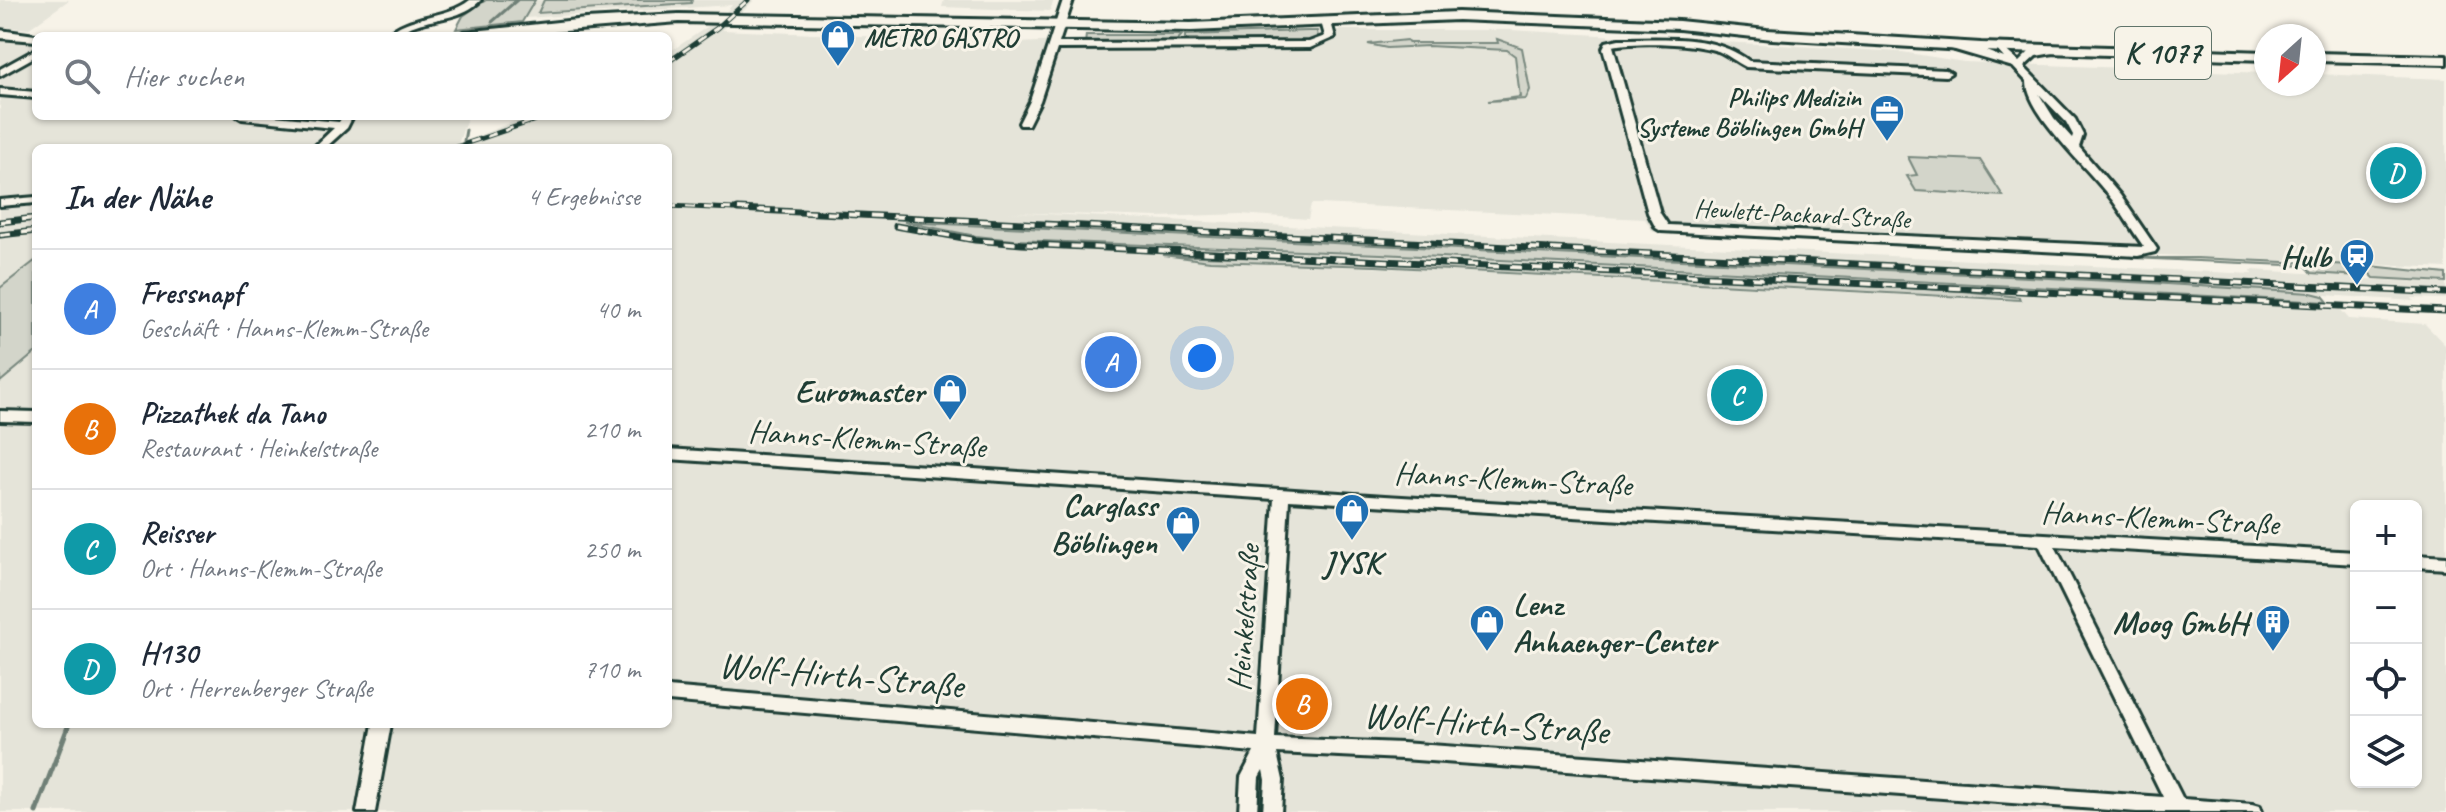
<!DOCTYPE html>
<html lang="de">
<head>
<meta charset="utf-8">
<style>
	body { margin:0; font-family:Caveat,sans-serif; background:#f6f6f7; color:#1f2937 }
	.controls { position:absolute; right:24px; bottom:24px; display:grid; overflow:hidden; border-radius:12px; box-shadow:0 2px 6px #0004 }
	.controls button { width:72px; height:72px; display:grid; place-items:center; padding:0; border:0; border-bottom:2px solid #e0e1e3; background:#fff; color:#1f2937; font:40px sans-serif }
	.compass { position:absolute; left:2254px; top:24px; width:72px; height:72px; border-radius:50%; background:#fff; box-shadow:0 2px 6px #0004; rotate:207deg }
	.you { position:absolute; left:1202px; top:358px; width:28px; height:28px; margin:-20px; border:6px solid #fff; border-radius:50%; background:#1a73e8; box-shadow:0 0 0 12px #1a73e833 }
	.badge { display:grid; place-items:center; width:52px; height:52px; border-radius:50%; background:#1f6fb2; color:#fff; font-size:26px; font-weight:700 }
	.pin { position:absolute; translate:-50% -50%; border:4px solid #fff; box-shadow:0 2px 8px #0006 }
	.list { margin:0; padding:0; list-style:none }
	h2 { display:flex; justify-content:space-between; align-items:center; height:104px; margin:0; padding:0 32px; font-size:34px }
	h2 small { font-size:26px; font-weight:400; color:#747a83 }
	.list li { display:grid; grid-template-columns:52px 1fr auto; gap:24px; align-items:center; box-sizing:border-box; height:120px; padding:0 32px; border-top:2px solid #e0e1e3 }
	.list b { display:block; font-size:30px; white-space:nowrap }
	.list p { margin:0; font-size:26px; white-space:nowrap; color:#747a83 }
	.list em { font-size:26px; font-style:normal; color:#747a83 }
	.icon { flex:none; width:44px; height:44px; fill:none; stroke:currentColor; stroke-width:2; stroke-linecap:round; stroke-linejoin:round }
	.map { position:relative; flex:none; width:2446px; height:812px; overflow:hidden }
	.search { position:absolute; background:#fff; box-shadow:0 2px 6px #0004; left:32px; top:32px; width:640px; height:88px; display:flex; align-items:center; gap:20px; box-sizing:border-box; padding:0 28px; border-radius:12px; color:#747a83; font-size:30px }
	.panel { position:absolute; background:#fff; box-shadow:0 2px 6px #0004; left:32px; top:144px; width:640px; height:584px; border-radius:12px }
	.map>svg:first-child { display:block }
</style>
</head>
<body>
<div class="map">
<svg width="2446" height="812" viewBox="0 0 2446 812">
	<rect width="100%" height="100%" fill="#f7f3e8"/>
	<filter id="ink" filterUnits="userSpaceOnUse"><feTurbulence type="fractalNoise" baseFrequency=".0125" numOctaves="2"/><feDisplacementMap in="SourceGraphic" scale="16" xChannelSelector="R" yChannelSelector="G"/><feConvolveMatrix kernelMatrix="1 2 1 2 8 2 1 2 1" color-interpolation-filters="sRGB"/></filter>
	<g filter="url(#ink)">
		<path fill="#e5e4d9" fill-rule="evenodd" d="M 0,0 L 69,0 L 28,29 L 0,27 Z
			M 535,0 L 754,0 L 742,12 L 726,12 L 732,5 L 525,18 Z
			M 944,0 L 1054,0 L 1050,11 L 942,7 Z
			M 710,25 L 726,26 L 722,30 L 1017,43 L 1307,30 L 1510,30 L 1902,52 L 1964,62 L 2266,73 L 2266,84 L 2314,84 L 2314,74 L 2446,79 L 2446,268 L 1653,232 L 1645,219 L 1319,204 L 1311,204 L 1308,219 L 1241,214 L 1158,217 L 1005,212 L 2252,274 L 2251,270 L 2362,276 L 2365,279 L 2446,283 L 2446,299 L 2412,298 L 2414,301 L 2150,283 L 909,223 L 976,236 L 1014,240 L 1381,254 L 2446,308 L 2446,314 L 2236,304 L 2341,310 L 2349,319 L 2425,324 L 2446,346 L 2446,812 L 0,812 L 0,40 L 36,43 L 36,116 L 468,116 L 458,144 L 527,116 L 668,116 L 668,53 ZM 36,148 L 668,148 L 668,724 L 36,724 ZM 1164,255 L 1378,261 L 1963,291 L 2018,298 L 2011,301 L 1442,270 L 1210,262 ZM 2356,506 L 2416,506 L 2416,782 L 2356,782 Z"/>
		<path fill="#d3d5ca" stroke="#79897f" stroke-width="2" d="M 486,0 L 535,0 L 522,22 L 456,29 L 463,16 Z
			M 544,0 L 692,0 L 691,3 L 538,13 Z
			M 1308,31 L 1317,31 L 1318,38 L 1308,42 L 1202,43 L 1197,39 L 1185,39 L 1185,35 Z
			M 1086,35 L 1182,35 L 1174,44 L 1085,44 Z
			M 1497,39 L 1522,48 L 1530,90 L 1526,99 L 1488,101 L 1520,97 L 1515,56 L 1507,50 L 1428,46 L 1387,48 L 1368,44 L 1407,40 L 1409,43 L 1498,43 Z
			M 1908,157 L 1980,160 L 2003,196 L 1916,191 L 1907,176 L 1917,175 Z
			M 904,222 L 2151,283 L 2311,293 L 2323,296 L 2328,302 L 1381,254 L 1014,240 L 976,236 Z
			M 1163,255 L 1378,261 L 1963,291 L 2019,297 L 2020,300 L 1375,266 L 1210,261 Z
			M 2132,258 L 2197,258 L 2353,265 L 2362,276 L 2312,273 L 2306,266 Z
			M 36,260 L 36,352 L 0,382 L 0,288 Z
			M 2361,265 L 2446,274 L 2446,282 L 2374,278 Z"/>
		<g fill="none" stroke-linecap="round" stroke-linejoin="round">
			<path stroke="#6f8077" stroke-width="3" d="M 492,22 L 517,0
				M 464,141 L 466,130"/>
			<path stroke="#6f8077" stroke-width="5" d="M 36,812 L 69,724"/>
			<defs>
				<path id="minor" d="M 470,0 L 481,0 C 462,19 439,17 416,25 C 404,29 398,36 386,36 C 409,13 445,20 470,0 Z
					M 1063,0 L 1073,0 L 1059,43 L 1309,42 L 1325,36 L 1321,22 L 1326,19 L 1331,22 L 1335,37 L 1310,48 L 1057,49 L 1040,101 L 1028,125 L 1020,125 L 1019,123 L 1030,101 Z
					M 1619,39 C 1661,39 1713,33 1749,61 L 1946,70 L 1951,73 L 1946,76 L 1746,67 C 1736,62 1728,55 1718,51 C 1691,43 1641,41 1613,46 L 1660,213 L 1668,225 L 2144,247 C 2133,232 2124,216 2113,201 C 2093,173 2027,114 2027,82 L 2013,67 L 1945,47 L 1950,44 L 1986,51 L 2004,58 L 1995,48 L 2000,45 L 2019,62 L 2029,52 L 2056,47 L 2059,48 L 2059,52 L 2036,56 L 2024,67 L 2075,119 L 2083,135 L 2079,147 L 2120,195 L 2157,249 L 2155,252 L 2138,256 L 1661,231 L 1656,228 L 1648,213 L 1603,48 L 1606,42 ZM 2039,94 L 2066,122 L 2073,135 L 2072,138 L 2054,118 Z
					M 36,49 L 36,56 L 0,76 L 0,69 Z
					M 0,89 L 36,92 L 36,98 L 0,95 Z
					M 237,116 L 274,116 L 339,122 L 343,116 L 353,116 L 347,128 L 325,148 L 313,148 L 334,128 L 242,119 Z
					M 36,197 L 36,203 L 0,206 L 0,200 Z
					M 0,411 L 36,412 L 36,422 L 0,421 Z
					M 668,449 L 1385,496 L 2356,552 L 2356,564 L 2055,546 L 2183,799 L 2253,804 L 2260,806 L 2262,812 L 2137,812 L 1402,759 L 1277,753 L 1283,780 L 1281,812 L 1263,812 L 1265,780 L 1263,770 L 1259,777 L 1257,812 L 1239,812 L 1241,777 L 1254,752 L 668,701 L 668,687 L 1258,737 L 1274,499 L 668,459 ZM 1289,500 L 2039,545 L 2163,797 L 1402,743 L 1275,738 Z
					M 2416,555 L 2446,557 L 2446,569 L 2416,567 Z
					M 373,724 L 391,724 L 375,812 L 357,812 Z"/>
				<path id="primary" d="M 1458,12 L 1679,21 L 1767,30 L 1981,43 L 2266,52 L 2266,60 L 1981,51 L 1772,39 L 1679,29 L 1458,20 L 1191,31 L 679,22 L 503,36 L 457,36 L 464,32 L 586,19 L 679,14 L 1191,23 Z
					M 0,30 L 42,36 L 36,36 L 36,41 L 0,38 Z
					M 2314,53 L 2446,56 L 2446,64 L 2314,61 Z"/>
			</defs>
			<use href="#minor" stroke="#1f3d34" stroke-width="6"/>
			<use href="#primary" stroke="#1f3d34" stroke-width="6"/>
			<use href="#minor" fill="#f7f3e8" fill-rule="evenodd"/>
			<use href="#primary" fill="#f7f3e8" fill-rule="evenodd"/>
			<defs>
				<path id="rail-far1" d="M 668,62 L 717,28 L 748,0
					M 453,148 L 547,116
					M 668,206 L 779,211"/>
				<path id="rail" d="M 738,209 L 2446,293
					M 0,222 L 36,218
					M 896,226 L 975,240 L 1022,244 L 2446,311
					M 0,235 L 36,231"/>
			</defs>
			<use href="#rail-far1" stroke="#1f3d34" stroke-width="5"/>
			<use href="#rail" stroke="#1f3d34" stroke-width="7"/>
			<use href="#rail-far1" stroke="#f7f3e8" stroke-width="3" stroke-dasharray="9" stroke-linecap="butt"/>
			<use href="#rail" stroke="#f7f3e8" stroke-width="4" stroke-dasharray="11" stroke-linecap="butt"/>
		</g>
	</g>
	<defs>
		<symbol id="shop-pin" viewBox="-11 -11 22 30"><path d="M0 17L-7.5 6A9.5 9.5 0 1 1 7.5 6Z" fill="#1f6fb2" stroke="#f7f3e8"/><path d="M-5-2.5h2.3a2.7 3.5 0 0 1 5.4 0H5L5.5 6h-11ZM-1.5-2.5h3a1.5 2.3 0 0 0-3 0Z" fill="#fff"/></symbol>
		<symbol id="office-pin" viewBox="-11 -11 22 30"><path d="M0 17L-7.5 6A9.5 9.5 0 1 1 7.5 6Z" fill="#1f6fb2" stroke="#f7f3e8"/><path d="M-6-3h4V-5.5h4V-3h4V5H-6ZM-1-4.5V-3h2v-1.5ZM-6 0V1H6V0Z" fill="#fff"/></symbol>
		<symbol id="station-pin" viewBox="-11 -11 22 30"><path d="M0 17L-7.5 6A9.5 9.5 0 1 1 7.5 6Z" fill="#1f6fb2" stroke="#f7f3e8"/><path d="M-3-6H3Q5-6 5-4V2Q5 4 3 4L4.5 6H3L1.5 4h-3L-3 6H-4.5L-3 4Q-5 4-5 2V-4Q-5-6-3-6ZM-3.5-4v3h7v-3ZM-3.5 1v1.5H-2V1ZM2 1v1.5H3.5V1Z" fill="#fff"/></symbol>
		<symbol id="building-pin" viewBox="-11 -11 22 30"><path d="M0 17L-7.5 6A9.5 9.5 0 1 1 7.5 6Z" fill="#1f6fb2" stroke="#f7f3e8"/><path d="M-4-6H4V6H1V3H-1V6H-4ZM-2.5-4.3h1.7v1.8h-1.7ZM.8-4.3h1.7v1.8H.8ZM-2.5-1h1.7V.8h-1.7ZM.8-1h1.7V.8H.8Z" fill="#fff"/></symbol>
	</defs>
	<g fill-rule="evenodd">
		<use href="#shop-pin" x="818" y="17" width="40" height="54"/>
		<use href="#office-pin" x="1867" y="92" width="40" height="54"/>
		<use href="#station-pin" x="2337" y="236" width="40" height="54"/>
		<use href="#shop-pin" x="930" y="371" width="40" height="54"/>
		<use href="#shop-pin" x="1332" y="491" width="40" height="54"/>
		<use href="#shop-pin" x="1163" y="503" width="40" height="54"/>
		<use href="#shop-pin" x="1467" y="602" width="40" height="54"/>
		<use href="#building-pin" x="2253" y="602" width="40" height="54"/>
	</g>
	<g text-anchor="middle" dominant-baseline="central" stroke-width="6" stroke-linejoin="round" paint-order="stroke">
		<g font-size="26" font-weight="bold" fill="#1f3d34" stroke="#f7f3e8" text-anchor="start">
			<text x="864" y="37">METRO GASTRO</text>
			<text x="1861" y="97" text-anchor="end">Philips Medizin<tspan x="1861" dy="30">Systeme Böblingen GmbH</tspan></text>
		</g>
		<g font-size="26" fill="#1f3d34" stroke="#f7f3e8">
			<text transform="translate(1802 214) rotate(3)">Hewlett-Packard-Straße</text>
		</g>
		<rect fill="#f7f3e8" stroke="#60746a" stroke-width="2" x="2115" y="27" width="96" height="52" rx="6"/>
		<g font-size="30" font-weight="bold" fill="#1f3d34">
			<text x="2163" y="53">K 1077</text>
		</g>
		<g font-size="32" font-weight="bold" fill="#1f3d34" stroke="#f7f3e8" text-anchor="end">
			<text x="2331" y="256">Hulb</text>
			<text x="924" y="391">Euromaster</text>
			<text x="1157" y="505">Carglass<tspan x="1157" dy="37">Böblingen</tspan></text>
			<text x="1352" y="562" text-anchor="middle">JYSK</text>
			<text x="1513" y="604" text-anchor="start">Lenz<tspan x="1513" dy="37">Anhaenger-Center</tspan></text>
			<text x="2247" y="622">Moog GmbH</text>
		</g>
		<g font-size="32" fill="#1f3d34" stroke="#f7f3e8">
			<text transform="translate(867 439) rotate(4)">Hanns-Klemm-Straße</text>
			<text transform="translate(1513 479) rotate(3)">Hanns-Klemm-Straße</text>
			<text transform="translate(2160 518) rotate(3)">Hanns-Klemm-Straße</text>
			<text transform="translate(1244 618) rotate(-86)">Heinkelstraße</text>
		</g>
		<g font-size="38" fill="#1f3d34" stroke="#f7f3e8">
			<text transform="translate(841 675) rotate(5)">Wolf-Hirth-Straße</text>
			<text transform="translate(1486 723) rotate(4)">Wolf-Hirth-Straße</text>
		</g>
	</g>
</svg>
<div class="controls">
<button>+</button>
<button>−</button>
<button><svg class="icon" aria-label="locate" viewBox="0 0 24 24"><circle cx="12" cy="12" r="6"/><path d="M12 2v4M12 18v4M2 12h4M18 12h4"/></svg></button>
<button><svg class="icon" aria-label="layers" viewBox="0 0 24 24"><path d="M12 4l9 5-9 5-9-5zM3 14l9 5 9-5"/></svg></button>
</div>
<svg class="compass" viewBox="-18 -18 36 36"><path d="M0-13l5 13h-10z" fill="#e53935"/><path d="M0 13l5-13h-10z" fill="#747a83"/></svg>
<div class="you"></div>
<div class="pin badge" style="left:1111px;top:362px;background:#3f7fe0">A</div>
<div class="pin badge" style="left:1302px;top:704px;background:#e8710a">B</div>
<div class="pin badge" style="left:1737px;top:395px;background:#0f9aa8">C</div>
<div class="pin badge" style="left:2396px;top:173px;background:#0f9aa8">D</div>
<div class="search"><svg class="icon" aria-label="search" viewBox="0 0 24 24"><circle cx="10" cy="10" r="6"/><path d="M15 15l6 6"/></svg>Hier suchen</div>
<section class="panel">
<h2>In der Nähe<small>4 Ergebnisse</small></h2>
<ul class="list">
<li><span class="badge" style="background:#3f7fe0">A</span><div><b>Fressnapf</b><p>Geschäft · Hanns-Klemm-Straße</p></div><em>40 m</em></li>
<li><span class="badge" style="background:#e8710a">B</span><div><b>Pizzathek da Tano</b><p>Restaurant · Heinkelstraße</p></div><em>210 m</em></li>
<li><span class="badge" style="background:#0f9aa8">C</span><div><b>Reisser</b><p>Ort · Hanns-Klemm-Straße</p></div><em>250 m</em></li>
<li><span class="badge" style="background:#0f9aa8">D</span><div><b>H130</b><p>Ort · Herrenberger Straße</p></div><em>710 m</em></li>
</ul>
</section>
</div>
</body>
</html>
